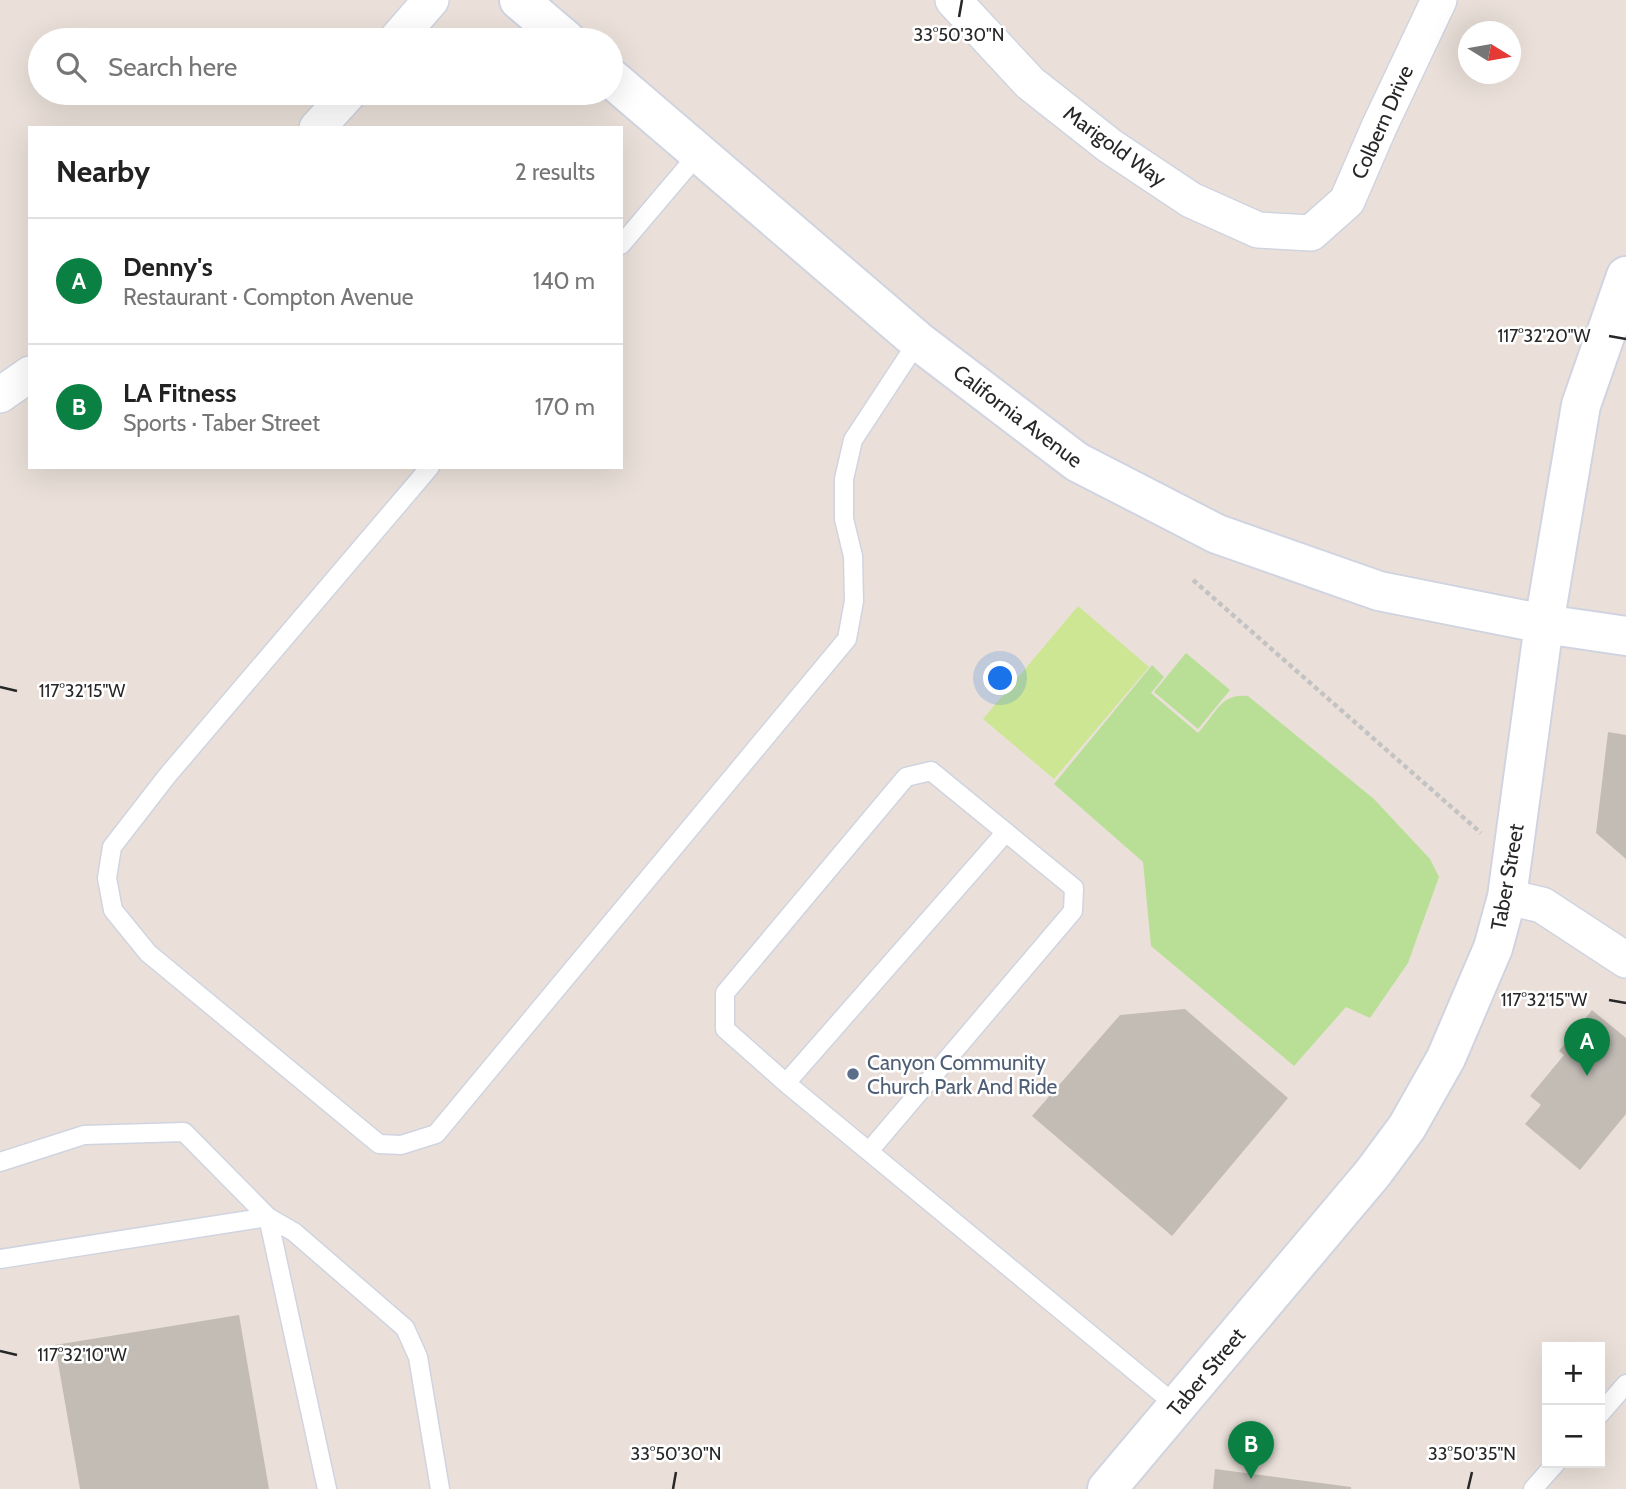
<!DOCTYPE html>
<html lang="en">
<head>
<meta charset="utf-8">
<style>
	body { margin:0; font-family:Cabin,sans-serif; background:#f2f2f2; color:#222 }
	.controls { position:absolute; right:21px; bottom:21px; display:grid; overflow:hidden; border-radius:0px; box-shadow:0 7px 28px #0002 }
	.controls button { width:63px; height:63px; display:grid; place-items:center; padding:0; border:0; border-bottom:2px solid #e0e0e0; background:#fff; color:#222; font:35px sans-serif }
	.compass { position:absolute; left:1458px; top:21px; width:63px; height:63px; border-radius:50%; background:#fff; box-shadow:0 7px 28px #0002; rotate:101deg }
	.you { position:absolute; left:1001px; top:679px; width:24px; height:24px; margin:-18px; border:5px solid #fff; border-radius:50%; background:#1a73e8; box-shadow:0 0 0 10px #1a73e833 }
	.badge { display:grid; place-items:center; width:46px; height:46px; border-radius:50%; background:#0b8043; color:#fff; font-size:23px; font-weight:700 }
	.pin { position:absolute; translate:-50% -58px; filter:drop-shadow(0 2px 4px #0008) }
	.pin::after { content:''; position:absolute; top:37px; width:24px; height:21px; background:inherit; clip-path:polygon(0 0,100% 0,50% 100%) }
	.list { margin:0; padding:0; list-style:none }
	h2 { display:flex; justify-content:space-between; align-items:center; height:91px; margin:0; padding:0 28px; font-size:30px }
	h2 small { font-size:23px; font-weight:400; color:#767676 }
	.list li { display:grid; grid-template-columns:46px 1fr auto; gap:21px; align-items:center; box-sizing:border-box; height:126px; padding:0 28px; border-top:2px solid #e0e0e0 }
	.list b { display:block; font-size:26px; white-space:nowrap }
	.list p { margin:0; font-size:23px; white-space:nowrap; color:#767676 }
	.list em { font-size:23px; font-style:normal; color:#767676 }
	.icon { flex:none; width:38px; height:38px; fill:none; stroke:currentColor; stroke-width:2; stroke-linecap:round; stroke-linejoin:round }
	.map { position:relative; flex:none; width:1626px; height:1489px; overflow:hidden }
	.search { position:absolute; background:#fff; box-shadow:0 7px 28px #0002; left:28px; top:28px; width:595px; height:77px; display:flex; align-items:center; gap:18px; box-sizing:border-box; padding:0 24px; border-radius:38px; color:#767676; font-size:26px }
	.panel { position:absolute; background:#fff; box-shadow:0 7px 28px #0002; left:28px; top:126px; width:595px; height:343px; border-radius:0px }
	.map>svg:first-child { display:block }
</style>
</head>
<body>
<div class="map">
<svg width="1626" height="1489" viewBox="0 0 1626 1489">
	<rect width="100%" height="100%" fill="#eae0d9"/>
	<path fill="#b9df97" d="M 1186,653 L 1230,690 L 1198,729 L 1154,692 Z
		M 1152,665 L 1164,677 L 1151,693 L 1198,733 C 1216,714 1220,693 1248,696 L 1374,799 L 1430,859 L 1439,877 L 1408,963 L 1370,1018 L 1346,1007 L 1294,1066 L 1151,946 L 1143,862 L 1054,784 Z"/>
	<path fill="#cde693" d="M 1078,606 L 1149,667 L 1054,779 L 983,719 Z"/>
	<path fill="#c2bcb5" d="M 1608,732 L 1626,735 L 1626,859 L 1596,833 Z
		M 1185,1009 L 1288,1098 L 1172,1236 L 1032,1116 L 1120,1015 Z
		M 1592,1010 L 1626,1038 L 1626,1114 L 1580,1170 L 1525,1124 L 1541,1105 L 1530,1096 L 1564,1055 L 1559,1051 Z
		M 239,1315 L 269,1489 L 80,1489 L 55,1345 Z
		M 1215,1469 L 1351,1487 L 1351,1489 L 1213,1489 Z"/>
	<g fill="none" stroke-linecap="round" stroke-linejoin="round">
		<defs>
			<path id="lane" d="M 621,245 L 699,153
				M 430,467 L 167,776 L 112,847 L 107,878 L 113,910 L 148,953 L 379,1144 L 401,1145 L 436,1134 L 847,639 L 854,601 L 853,556 L 844,519 L 844,479 L 853,440 L 918,341
				M 786,1083 L 1006,832
				M 870,1150 L 1073,911 L 1074,888 L 931,771 L 906,777 L 725,993 L 725,1029 L 786,1083 L 1177,1406
				M 0,1162 L 84,1135 L 184,1132 L 268,1217 L 327,1489
				M 0,1259 L 268,1217 L 294,1232 L 405,1328 L 418,1357 L 440,1489
				M 1600,1414 L 1626,1384
				M 1533,1489 L 1556,1463"/>
			<path id="street" d="M 953,0 L 1030,83 L 1110,146 L 1191,200 L 1258,230 L 1311,233 L 1347,201 L 1379,127 L 1439,0
				M 396,40 L 431,0
				M 317,128 L 349,93
				M 0,395 L 30,374
				M 1507,897 L 1542,905 L 1626,960"/>
			<path id="secondary" d="M 519,0 L 566,40
				M 611,78 L 918,341 L 1077,462 L 1217,534 L 1379,591 L 1544,624 L 1626,636
				M 1107,1489 L 1373,1173 L 1407,1127 L 1446,1058 L 1493,948 L 1507,897 L 1544,624 L 1581,405 L 1626,276"/>
		</defs>
		<use href="#lane" stroke="#cfd4e0" stroke-width="21"/>
		<use href="#street" stroke="#cfd4e0" stroke-width="38"/>
		<use href="#secondary" stroke="#cfd4e0" stroke-width="42"/>
		<path stroke="#c3c3c3" stroke-width="4.5" stroke-dasharray="5 3.5" stroke-linecap="butt" d="M 1193,580 L 1481,833"/>
		<use href="#lane" stroke="#fff" stroke-width="18"/>
		<use href="#street" stroke="#fff" stroke-width="35"/>
		<use href="#secondary" stroke="#fff" stroke-width="38"/>
	</g>
	<path fill="none" stroke="#272727" stroke-width="2.5" d="M 959,17 L 962,0M 1609,336 L 1626,339M 0,687 L 17,691M 1609,1000 L 1626,1003M 0,1351 L 17,1355M 673,1489 L 676,1472M 1468,1489 L 1472,1472"/>
	<circle fill="#5c6f8a" stroke="#fff" stroke-width="2.5" cx="853" cy="1074" r="7"/>
	<g text-anchor="middle" dominant-baseline="central" stroke-width="5" stroke-linejoin="round" paint-order="stroke">
		<g font-size="21" fill="#272727" stroke="#fff">
			<text transform="translate(1382 122) rotate(-66)">Colbern Drive</text>
			<text transform="translate(1115 146) rotate(36)">Marigold Way</text>
			<text transform="translate(1018 416) rotate(37)">California Avenue</text>
			<text transform="translate(1507 877) rotate(-80)">Taber Street</text>
			<text transform="translate(1206 1372) rotate(-50)">Taber Street</text>
		</g>
		<g font-size="21" fill="#4e5e75" stroke="#fff" text-anchor="start">
			<text x="867" y="1062">Canyon Community<tspan x="867" dy="24">Church Park And Ride</tspan></text>
		</g>
	</g>
	<g font-size="18" text-anchor="middle" fill="#272727" stroke="#fff" stroke-width="5" stroke-linejoin="round" paint-order="stroke">
		<text x="959" y="41">33°50'30"N</text>
		<text x="1544" y="342">117°32'20"W</text>
		<text x="82" y="697">117°32'15"W</text>
		<text x="1544" y="1006">117°32'15"W</text>
		<text x="82" y="1361">117°32'10"W</text>
		<text x="676" y="1460">33°50'30"N</text>
		<text x="1472" y="1460">33°50'35"N</text>
	</g>
</svg>
<div class="controls">
<button>+</button>
<button>−</button>
</div>
<svg class="compass" viewBox="-18 -18 36 36"><path d="M0-13l5 13h-10z" fill="#e53935"/><path d="M0 13l5-13h-10z" fill="#767676"/></svg>
<div class="you"></div>
<div class="pin badge" style="left:1587px;top:1076px">A</div>
<div class="pin badge" style="left:1251px;top:1479px">B</div>
<div class="search"><svg class="icon" aria-label="search" viewBox="0 0 24 24"><circle cx="10" cy="10" r="6"/><path d="M15 15l6 6"/></svg>Search here</div>
<section class="panel">
<h2>Nearby<small>2 results</small></h2>
<ul class="list">
<li><span class="badge">A</span><div><b>Denny's</b><p>Restaurant · Compton Avenue</p></div><em>140 m</em></li>
<li><span class="badge">B</span><div><b>LA Fitness</b><p>Sports · Taber Street</p></div><em>170 m</em></li>
</ul>
</section>
</div>
</body>
</html>
